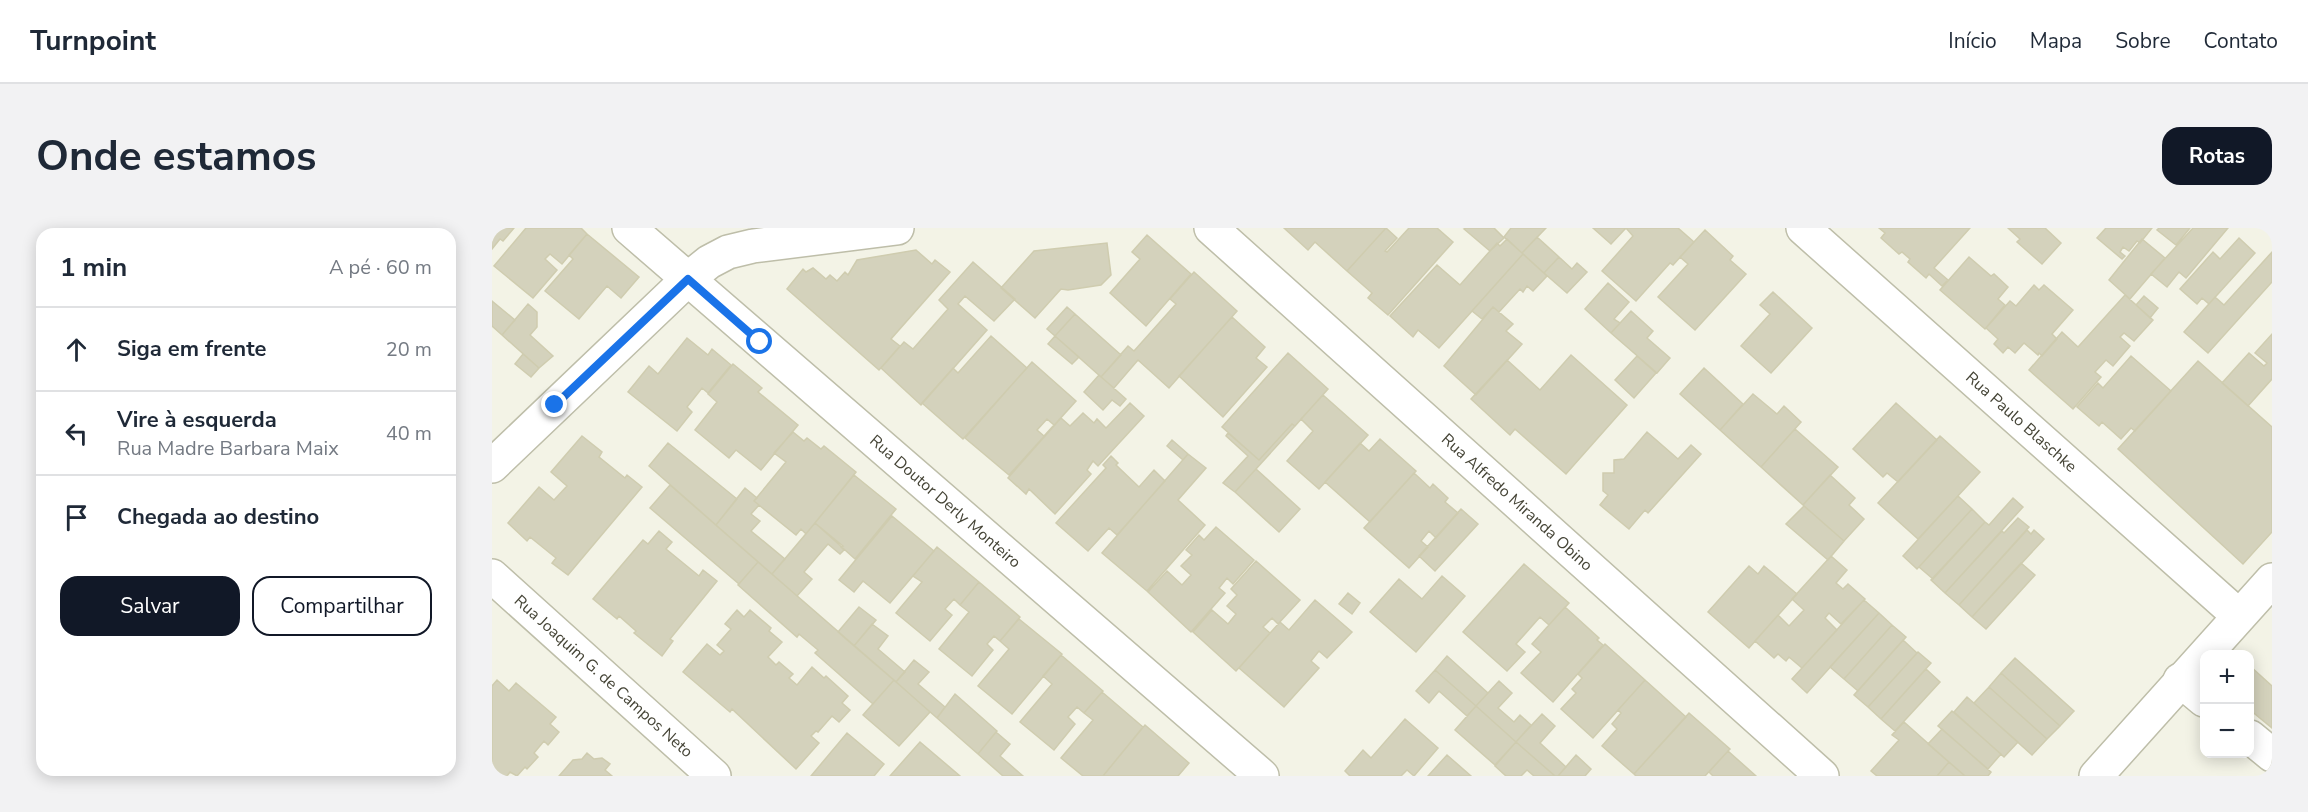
<!DOCTYPE html>
<html lang="pt">
<head>
<meta charset="utf-8">
<style>
	body { margin:0; font-family:"Nunito Sans",sans-serif; background:#f2f2f3; color:#1f2937 }
	.controls { position:absolute; right:18px; bottom:18px; display:grid; overflow:hidden; border-radius:12px; box-shadow:0 3px 15px #0003 }
	.controls button { width:54px; height:54px; display:grid; place-items:center; padding:0; border:0; border-bottom:2px solid #e0e1e3; background:#fff; color:#1f2937; font:30px sans-serif }
	.stop { position:absolute; width:18px; height:18px; margin:-14px; border:4px solid #1a73e8; border-radius:50%; background:#fff }
	.stop.end { background:#1a73e8; border-color:#fff; box-shadow:0 2px 6px #0008 }
	.list { margin:0; padding:0; list-style:none }
	h2 { display:flex; justify-content:space-between; align-items:center; height:78px; margin:0; padding:0 24px; font-size:26px }
	h2 small { font-size:20px; font-weight:400; color:#747a83 }
	.list li { display:grid; grid-template-columns:39px 1fr auto; gap:18px; align-items:center; box-sizing:border-box; height:84px; padding:0 24px; border-top:2px solid #e0e1e3 }
	.list b { display:block; font-size:22px; white-space:nowrap }
	.list p { margin:0; font-size:20px; white-space:nowrap; color:#747a83 }
	.list em { font-size:20px; font-style:normal; color:#747a83 }
	.actions { display:flex; gap:12px; padding:18px 24px }
	.actions a { flex:1; padding:14px 0; border:2px solid #111827; border-radius:18px; text-align:center; font-size:21px; color:#111827 }
	.actions .main { background:#111827; color:#fff }
	.icon { flex:none; width:33px; height:33px; fill:none; stroke:currentColor; stroke-width:2; stroke-linecap:round; stroke-linejoin:round }
	.map { position:relative; flex:none; width:1780px; height:548px; overflow:hidden; border-radius:18px }
	header { display:flex; align-items:center; gap:36px; box-sizing:border-box; height:84px; padding:0 30px; background:#fff; border-bottom:2px solid #e0e1e3 }
	header strong { font-size:28px }
	nav { display:flex; gap:33px; margin-inline-start:auto; font-size:21px }
	.intro { display:flex; align-items:center; justify-content:space-between; box-sizing:border-box; height:144px; padding:0 36px }
	h1 { margin:0; font-size:42px }
	.button { padding:15px 27px; border-radius:18px; background:#111827; color:#fff; font-size:21px; font-weight:700 }
	main { display:flex; gap:36px; padding:0 36px }
	aside { flex:1; background:#fff; border-radius:18px; box-shadow:0 3px 15px #0003 }
	.map>svg:first-child { display:block }
</style>
</head>
<body>
<header>
<strong>Turnpoint</strong>
<nav><a>Início</a><a>Mapa</a><a>Sobre</a><a>Contato</a></nav>
</header>
<div class="intro"><h1>Onde estamos</h1><a class="button">Rotas</a></div>
<main>
<aside>
<h2>1 min<small>A pé · 60 m</small></h2>
<ul class="list">
<li><svg class="icon" aria-label="ahead" viewBox="0 0 24 24"><path d="M12 20V5M6 11l6-6 6 6"/></svg><div><b>Siga em frente</b></div><em>20 m</em></li>
<li><svg class="icon" aria-label="left" viewBox="0 0 24 24"><path d="M17 20v-9H6M10 6l-5 5 5 5"/></svg><div><b>Vire à esquerda</b><p>Rua Madre Barbara Maix</p></div><em>40 m</em></li>
<li><svg class="icon" aria-label="arrive" viewBox="0 0 24 24"><path d="M6 21V4h12l-3 4 3 4H6"/></svg><div><b>Chegada ao destino</b></div></li>
</ul>
<div class="actions"><a class="main">Salvar</a><a>Compartilhar</a></div>
</aside>
<div class="map">
<svg width="1780" height="548" viewBox="0 0 1780 548">
	<rect width="100%" height="100%" fill="#f3f3e6"/>
	<path fill="#d4d2bc" stroke="#cfccaf" stroke-width="1.5" fill-rule="evenodd" d="M 0,0 L 22,0 L 11,13 L 8,11 L 0,21 Z
		M 34,0 L 89,0 L 95,6 L 70,36 L 58,26 L 53,31 L 65,42 L 41,70 L 2,38 Z
		M 792,0 L 894,0 L 855,43 L 823,14 L 816,22 Z
		M 894,0 L 905,10 L 893,23 L 895,24 L 917,0 L 945,0 L 961,14 L 896,87 L 876,70 L 880,65 L 855,43 Z
		M 974,0 L 1002,0 L 1012,10 L 998,23 L 972,1 Z
		M 1019,0 L 1054,0 L 1030,25 L 1012,9 Z
		M 1101,0 L 1134,0 L 1119,16 Z
		M 1134,0 L 1186,0 L 1202,14 L 1181,37 L 1178,35 L 1144,73 L 1110,43 L 1141,8 Z
		M 1387,0 L 1478,0 L 1442,40 L 1456,52 L 1450,58 L 1437,46 L 1434,50 L 1416,34 L 1418,31 L 1410,24 L 1407,26 L 1389,10 L 1393,5 Z
		M 1516,0 L 1553,0 L 1569,15 L 1550,36 L 1525,14 L 1528,11 Z
		M 1614,0 L 1660,0 L 1648,15 L 1645,13 L 1637,23 L 1631,19 L 1628,24 L 1633,28 L 1630,31 L 1605,10 Z
		M 1667,0 L 1698,0 L 1684,17 L 1665,2 Z
		M 1701,0 L 1736,0 L 1694,50 L 1687,44 L 1675,59 L 1659,46 Z
		M 1213,2 L 1241,28 L 1238,32 L 1254,46 L 1203,102 L 1166,69 L 1196,36 L 1188,29 Z
		M 95,6 L 147,49 L 129,70 L 115,58 L 87,91 L 53,63 L 81,31 L 77,27 Z
		M 655,7 L 699,46 L 654,98 L 618,65 L 648,31 L 640,24 Z
		M 1045,9 L 1067,29 L 1052,45 L 1030,25 Z
		M 1747,10 L 1763,25 L 1717,76 L 1710,70 L 1705,76 L 1688,61 L 1721,24 L 1728,31 Z
		M 1015,11 L 1031,26 L 947,120 L 926,102 L 921,109 L 898,88 L 945,37 L 968,57 L 1005,15 L 1008,18 Z
		M 1650,11 L 1673,30 L 1638,71 L 1617,52 Z
		M 615,15 L 619,47 L 609,57 L 576,62 L 569,61 L 543,90 L 509,60 L 542,23 Z
		M 424,22 L 440,36 L 443,32 L 458,44 L 399,111 L 408,118 L 387,142 L 295,61 L 311,41 L 314,44 L 321,40 L 334,51 L 338,47 L 345,53 L 353,44 L 356,47 L 365,32 Z
		M 1780,24 L 1780,54 L 1716,125 L 1692,104 L 1723,69 L 1732,77 Z
		M 1031,26 L 1055,48 L 1041,63 L 1035,58 L 1031,64 L 1028,61 L 1007,84 L 1001,79 L 990,91 L 980,83 Z
		M 1067,29 L 1080,41 L 1085,35 L 1095,44 L 1075,65 L 1052,45 Z
		M 1477,29 L 1499,48 L 1502,46 L 1516,59 L 1506,71 L 1513,77 L 1493,101 L 1448,62 Z
		M 481,34 L 523,71 L 502,93 L 473,68 L 466,76 L 495,102 L 429,177 L 389,140 L 412,114 L 421,121 L 456,81 L 447,72 Z
		M 702,44 L 745,83 L 677,160 L 646,132 L 622,160 L 609,149 L 636,118 L 642,123 L 684,76 L 678,71 Z
		M 1116,55 L 1137,74 L 1122,91 L 1128,95 L 1119,105 L 1093,81 Z
		M 1542,57 L 1547,62 L 1552,57 L 1581,82 L 1560,106 L 1565,111 L 1550,128 L 1547,125 L 1546,127 L 1532,115 L 1523,125 L 1516,119 L 1511,125 L 1502,116 L 1506,111 L 1494,100 L 1518,73 L 1524,78 Z
		M 1281,64 L 1320,100 L 1279,145 L 1249,118 L 1278,86 L 1268,77 Z
		M 1633,67 L 1661,92 L 1642,113 L 1632,105 L 1628,109 L 1638,118 L 1621,138 L 1614,132 L 1603,144 L 1609,149 L 1581,181 L 1537,142 L 1570,104 L 1586,119 Z
		M 1652,68 L 1666,80 L 1658,90 L 1644,77 Z
		M 0,73 L 23,92 L 10,107 L 0,98 Z
		M 36,76 L 45,84 L 45,99 L 38,107 L 61,128 L 47,140 L 10,107 Z
		M 575,79 L 583,86 L 563,108 L 555,101 Z
		M 1001,79 L 1021,96 L 1014,103 L 1030,116 L 984,167 L 952,138 Z
		M 1139,83 L 1161,103 L 1155,110 L 1178,130 L 1165,145 L 1119,105 Z
		M 583,86 L 629,127 L 609,149 L 563,108 Z
		M 740,89 L 773,119 L 764,130 L 775,139 L 731,189 L 687,148 Z
		M 1780,106 L 1780,151 L 1756,178 L 1730,155 L 1757,125 L 1772,138 L 1775,135 L 1763,125 Z
		M 499,108 L 535,140 L 471,211 L 430,175 L 461,140 L 466,145 Z
		M 563,108 L 587,129 L 580,136 L 556,116 Z
		M 195,110 L 216,127 L 220,121 L 239,137 L 216,165 L 210,160 L 195,179 L 200,184 L 185,203 L 136,164 L 157,138 L 166,146 Z
		M 796,125 L 836,161 L 803,198 L 800,196 L 767,232 L 730,199 Z
		M 31,126 L 47,140 L 39,149 L 23,136 Z
		M 1079,127 L 1135,177 L 1074,246 L 1023,201 L 1018,207 L 979,171 L 1015,132 L 1048,162 Z
		M 1145,128 L 1164,145 L 1142,170 L 1123,152 Z
		M 1639,128 L 1679,163 L 1643,203 L 1639,200 L 1629,211 L 1610,194 L 1607,198 L 1585,179 L 1606,155 L 1611,160 Z
		M 1706,133 L 1780,199 L 1780,304 L 1751,336 L 1626,221 Z
		M 540,134 L 584,173 L 517,247 L 473,210 ZM 555,191 L 562,197 L 552,208 L 545,202 Z
		M 241,136 L 270,160 L 266,164 L 306,197 L 269,242 L 244,222 L 237,230 L 203,202 L 225,174 L 216,166 Z
		M 1212,140 L 1251,176 L 1228,202 L 1188,166 Z
		M 607,147 L 634,171 L 628,178 L 620,172 L 611,182 L 592,164 Z
		M 1261,166 L 1285,186 L 1292,178 L 1309,194 L 1269,239 L 1228,202 Z
		M 831,167 L 876,207 L 827,261 L 795,233 L 821,203 L 809,191 Z
		M 638,175 L 652,188 L 606,238 L 601,233 L 595,242 L 599,246 L 563,286 L 537,261 L 534,266 L 516,250 L 569,190 L 578,198 L 591,185 L 602,195 L 605,191 L 614,200 Z
		M 1404,175 L 1445,212 L 1406,254 L 1395,245 L 1391,249 L 1361,221 Z
		M 800,196 L 803,198 L 743,264 L 731,255 L 756,228 L 734,208 L 736,205 L 767,232 Z
		M 1303,201 L 1346,239 L 1311,277 L 1269,239 Z
		M 301,204 L 312,213 L 315,210 L 329,221 L 332,218 L 364,244 L 314,306 L 309,301 L 304,307 L 262,273 L 294,234 L 282,225 Z
		M 1155,204 L 1186,231 L 1199,217 L 1209,226 L 1156,285 L 1153,282 L 1137,301 L 1108,277 L 1116,267 L 1111,263 L 1111,245 L 1122,245 L 1122,232 L 1132,231 Z
		M 90,208 L 110,224 L 107,229 L 133,250 L 135,247 L 150,259 L 76,347 L 60,335 L 64,330 L 38,309 L 35,313 L 16,295 L 47,259 L 62,272 L 75,258 L 59,244 Z
		M 1448,208 L 1488,244 L 1426,311 L 1386,275 Z
		M 888,211 L 924,243 L 878,294 L 833,254 L 868,215 L 877,223 Z
		M 680,212 L 696,226 L 691,232 L 675,218 Z
		M 176,215 L 245,271 L 224,297 L 157,238 Z
		M 696,226 L 714,240 L 686,272 L 713,297 L 655,363 L 610,325 Z
		M 619,228 L 626,235 L 624,237 L 647,259 L 662,242 L 673,253 L 625,307 L 617,300 L 596,323 L 564,295 L 614,240 L 611,237 Z
		M 764,241 L 808,281 L 787,304 L 743,264 Z
		M 922,245 L 938,260 L 941,256 L 956,270 L 953,274 L 966,285 L 944,310 L 937,303 L 929,313 L 936,319 L 917,340 L 872,300 Z
		M 362,247 L 404,281 L 363,331 L 323,295 Z
		M 1338,247 L 1363,270 L 1357,277 L 1372,291 L 1352,313 L 1311,277 Z
		M 178,257 L 266,334 L 247,356 L 158,280 Z
		M 253,260 L 265,270 L 262,273 L 267,277 L 259,286 L 268,293 L 259,303 L 293,331 L 280,346 L 224,297 Z
		M 1466,268 L 1480,281 L 1425,341 L 1411,328 Z
		M 1521,270 L 1531,279 L 1453,365 L 1439,352 L 1493,294 L 1497,297 Z
		M 1312,278 L 1352,313 L 1336,332 L 1294,296 Z
		M 969,281 L 986,296 L 943,343 L 927,328 Z
		M 1480,281 L 1493,294 L 1441,351 L 1427,339 Z
		M 400,288 L 442,323 L 398,375 L 371,353 L 362,364 L 347,352 Z
		M 1526,290 L 1537,299 L 1467,377 L 1453,365 L 1510,303 L 1512,305 Z
		M 323,295 L 351,318 L 349,319 L 352,322 L 348,326 L 336,316 L 312,344 L 320,351 L 305,368 L 280,346 Z
		M 724,299 L 762,332 L 741,356 L 735,350 L 727,360 L 733,365 L 699,404 L 656,364 L 675,343 L 690,357 L 699,347 L 689,338 L 700,327 L 694,322 L 707,307 L 712,312 Z
		M 1535,302 L 1539,306 L 1542,302 L 1552,311 L 1480,389 L 1467,377 Z
		M 167,303 L 180,314 L 174,321 L 207,348 L 211,342 L 225,353 L 178,411 L 181,413 L 170,428 L 142,405 L 144,403 L 127,388 L 125,391 L 101,371 L 151,312 L 156,316 Z
		M 445,319 L 487,354 L 468,377 L 462,371 L 453,381 L 460,387 L 438,413 L 404,385 L 430,354 L 421,348 Z
		M 1339,328 L 1355,342 L 1344,355 L 1351,361 L 1356,356 L 1373,371 L 1349,396 L 1337,385 L 1333,390 L 1345,402 L 1310,440 L 1297,429 L 1294,433 L 1286,426 L 1282,430 L 1263,413 L 1286,387 L 1297,398 L 1312,382 L 1300,371 Z
		M 764,333 L 808,372 L 786,396 L 780,390 L 771,399 L 778,405 L 744,443 L 701,404 L 720,382 L 736,396 L 744,386 L 735,378 L 745,367 L 739,361 Z
		M 266,334 L 402,452 L 381,476 L 323,425 L 326,422 L 307,406 L 305,409 L 246,357 Z
		M 1529,335 L 1543,347 L 1494,401 L 1480,389 Z
		M 1032,336 L 1077,375 L 1057,397 L 1048,389 L 1024,416 L 1033,424 L 1015,443 L 971,404 Z
		M 1257,338 L 1266,346 L 1272,338 L 1305,366 L 1257,420 L 1216,384 Z
		M 950,348 L 973,368 L 924,424 L 878,384 L 907,351 L 930,371 Z
		M 487,354 L 528,389 L 508,413 L 502,408 L 495,416 L 501,422 L 480,448 L 447,421 L 477,384 L 468,377 Z
		M 856,365 L 868,375 L 860,386 L 847,376 Z
		M 823,372 L 860,404 L 835,430 L 827,423 L 819,433 L 827,440 L 792,479 L 747,440 L 788,394 L 797,402 Z
		M 1372,372 L 1387,385 L 1315,465 L 1300,451 Z
		M 367,379 L 384,392 L 362,418 L 346,404 Z
		M 1073,379 L 1107,410 L 1105,412 L 1111,417 L 1061,474 L 1029,445 L 1049,424 L 1040,416 Z
		M 245,382 L 252,389 L 258,382 L 279,400 L 277,403 L 290,414 L 276,429 L 284,437 L 287,434 L 301,446 L 297,450 L 305,457 L 320,439 L 332,450 L 334,448 L 356,468 L 350,475 L 358,482 L 347,494 L 340,488 L 326,504 L 324,503 L 319,508 L 327,515 L 304,541 L 240,481 L 238,484 L 191,444 L 215,416 L 228,427 L 232,423 L 225,417 L 239,401 L 233,396 Z
		M 1387,385 L 1400,397 L 1352,451 L 1338,439 Z
		M 527,391 L 570,426 L 520,486 L 486,458 L 517,421 L 508,413 Z
		M 380,396 L 396,408 L 386,421 L 413,444 L 404,454 L 362,418 Z
		M 1400,397 L 1414,409 L 1366,463 L 1352,451 Z
		M 1411,412 L 1425,425 L 1376,479 L 1362,467 Z
		M 1113,416 L 1153,452 L 1101,510 L 1069,481 L 1084,465 L 1080,461 L 1090,450 L 1086,446 Z
		M 1426,424 L 1439,435 L 1389,491 L 1376,479 Z
		M 569,427 L 611,463 L 592,485 L 585,479 L 576,489 L 583,496 L 562,522 L 528,494 L 560,456 L 551,448 Z
		M 955,428 L 996,465 L 984,478 L 943,442 Z
		M 1523,430 L 1582,483 L 1568,498 L 1509,445 Z
		M 422,432 L 437,444 L 426,456 L 453,479 L 445,490 L 404,454 Z
		M 1758,438 L 1780,458 L 1780,500 L 1758,482 Z
		M 1434,441 L 1448,454 L 1403,503 L 1389,491 Z
		M 943,442 L 984,478 L 975,488 L 947,463 L 937,475 L 924,463 Z
		M 1509,445 L 1568,498 L 1555,511 L 1497,459 Z
		M 5,452 L 17,463 L 24,455 L 64,489 L 58,496 L 67,504 L 56,517 L 52,513 L 42,525 L 46,529 L 35,541 L 33,539 L 25,548 L 18,544 L 15,548 L 0,548 L 0,458 Z
		M 402,452 L 438,484 L 407,518 L 371,487 Z
		M 1153,452 L 1194,489 L 1142,546 L 1110,518 L 1125,501 L 1120,496 L 1129,485 L 1126,482 Z
		M 1007,453 L 1020,465 L 1006,480 L 1022,494 L 1028,487 L 1039,497 L 1024,514 L 984,478 Z
		M 1497,459 L 1555,511 L 1540,527 L 1482,475 Z
		M 610,464 L 651,499 L 611,548 L 591,548 L 569,530 L 601,492 L 592,485 Z
		M 463,466 L 505,503 L 486,526 L 445,490 Z
		M 1475,469 L 1526,514 L 1512,529 L 1462,484 Z
		M 984,478 L 1024,514 L 1003,537 L 963,502 Z
		M 1460,483 L 1509,526 L 1496,541 L 1446,498 Z
		M 1197,485 L 1238,521 L 1236,523 L 1213,548 L 1144,548 L 1142,546 Z
		M 1050,486 L 1063,498 L 1048,515 L 1074,539 L 1066,548 L 1063,548 L 1024,514 Z
		M 913,491 L 946,520 L 922,548 L 915,542 L 909,548 L 858,548 L 853,543 L 871,522 L 879,530 Z
		M 1412,494 L 1457,534 L 1445,548 L 1385,548 L 1379,543 L 1407,512 L 1400,507 Z
		M 653,497 L 697,535 L 686,548 L 611,548 Z
		M 1450,501 L 1499,544 L 1496,548 L 1473,548 L 1436,516 Z
		M 504,504 L 518,516 L 508,528 L 531,548 L 511,548 L 486,526 Z
		M 355,505 L 392,536 L 382,548 L 319,548 Z
		M 428,514 L 468,548 L 398,548 Z
		M 1024,514 L 1063,548 L 1042,548 L 1035,542 L 1029,548 L 1014,548 L 1003,538 Z
		M 1236,523 L 1264,548 L 1221,548 L 1217,544 Z
		M 95,525 L 102,531 L 110,530 L 118,536 L 113,542 L 120,548 L 67,548 L 81,532 L 90,531 Z
		M 955,527 L 979,548 L 936,548 Z
		M 1084,527 L 1099,541 L 1093,548 L 1066,548 Z
		M 1457,534 L 1473,548 L 1445,548 Z"/>
	<g fill="none" stroke-linecap="round" stroke-linejoin="round">
		<defs>
			<g id="minor">
				<path id="s1" d="M 137,0 L 770,548"/>
				<path id="s2" d="M 719,0 L 1330,548"/>
				<path id="s3" d="M 1311,0 L 1747,388"/>
				<path d="M 0,238 L 196,51 L 217,34 L 236,24 L 261,18 L 405,0"/>
				<path id="s4" d="M 0,348 L 222,548"/>
				<path d="M 1688,452 L 1712,472"/>
				<path d="M 1758,509 L 1780,527"/>
				<path d="M 1604,548 L 1780,352"/>
			</g>
		</defs>
		<use href="#minor" stroke="#bebea9" stroke-width="36"/>
		<use href="#minor" stroke="#fff" stroke-width="33"/>
	</g>
	<g fill="none" stroke-linecap="round" stroke-linejoin="round">
		<path stroke="#1a73e8" stroke-width="8" d="M 63,177 L 196,51 L 268,114"/>
	</g>
	<g text-anchor="middle" dominant-baseline="central" stroke-width="4.5" stroke-linejoin="round" paint-order="stroke">
		<g font-size="16" fill="#454436" stroke="#fff">
			<text stroke="none"><textPath href="#s3" startOffset="292">Rua Paulo Blaschke</textPath></text>
			<text stroke="none"><textPath href="#s1" startOffset="418">Rua Doutor Derly Monteiro</textPath></text>
			<text stroke="none"><textPath href="#s2" startOffset="411">Rua Alfredo Miranda Obino</textPath></text>
			<text stroke="none"><textPath href="#s4" startOffset="150">Rua Joaquim G. de Campos Neto</textPath></text>
		</g>
	</g>
</svg>
<div class="controls">
<button>+</button>
<button>−</button>
</div>
<div class="stop" style="left:268px;top:114px"></div>
<div class="stop end" style="left:63px;top:177px"></div>
</div>
</main>
</body>
</html>
